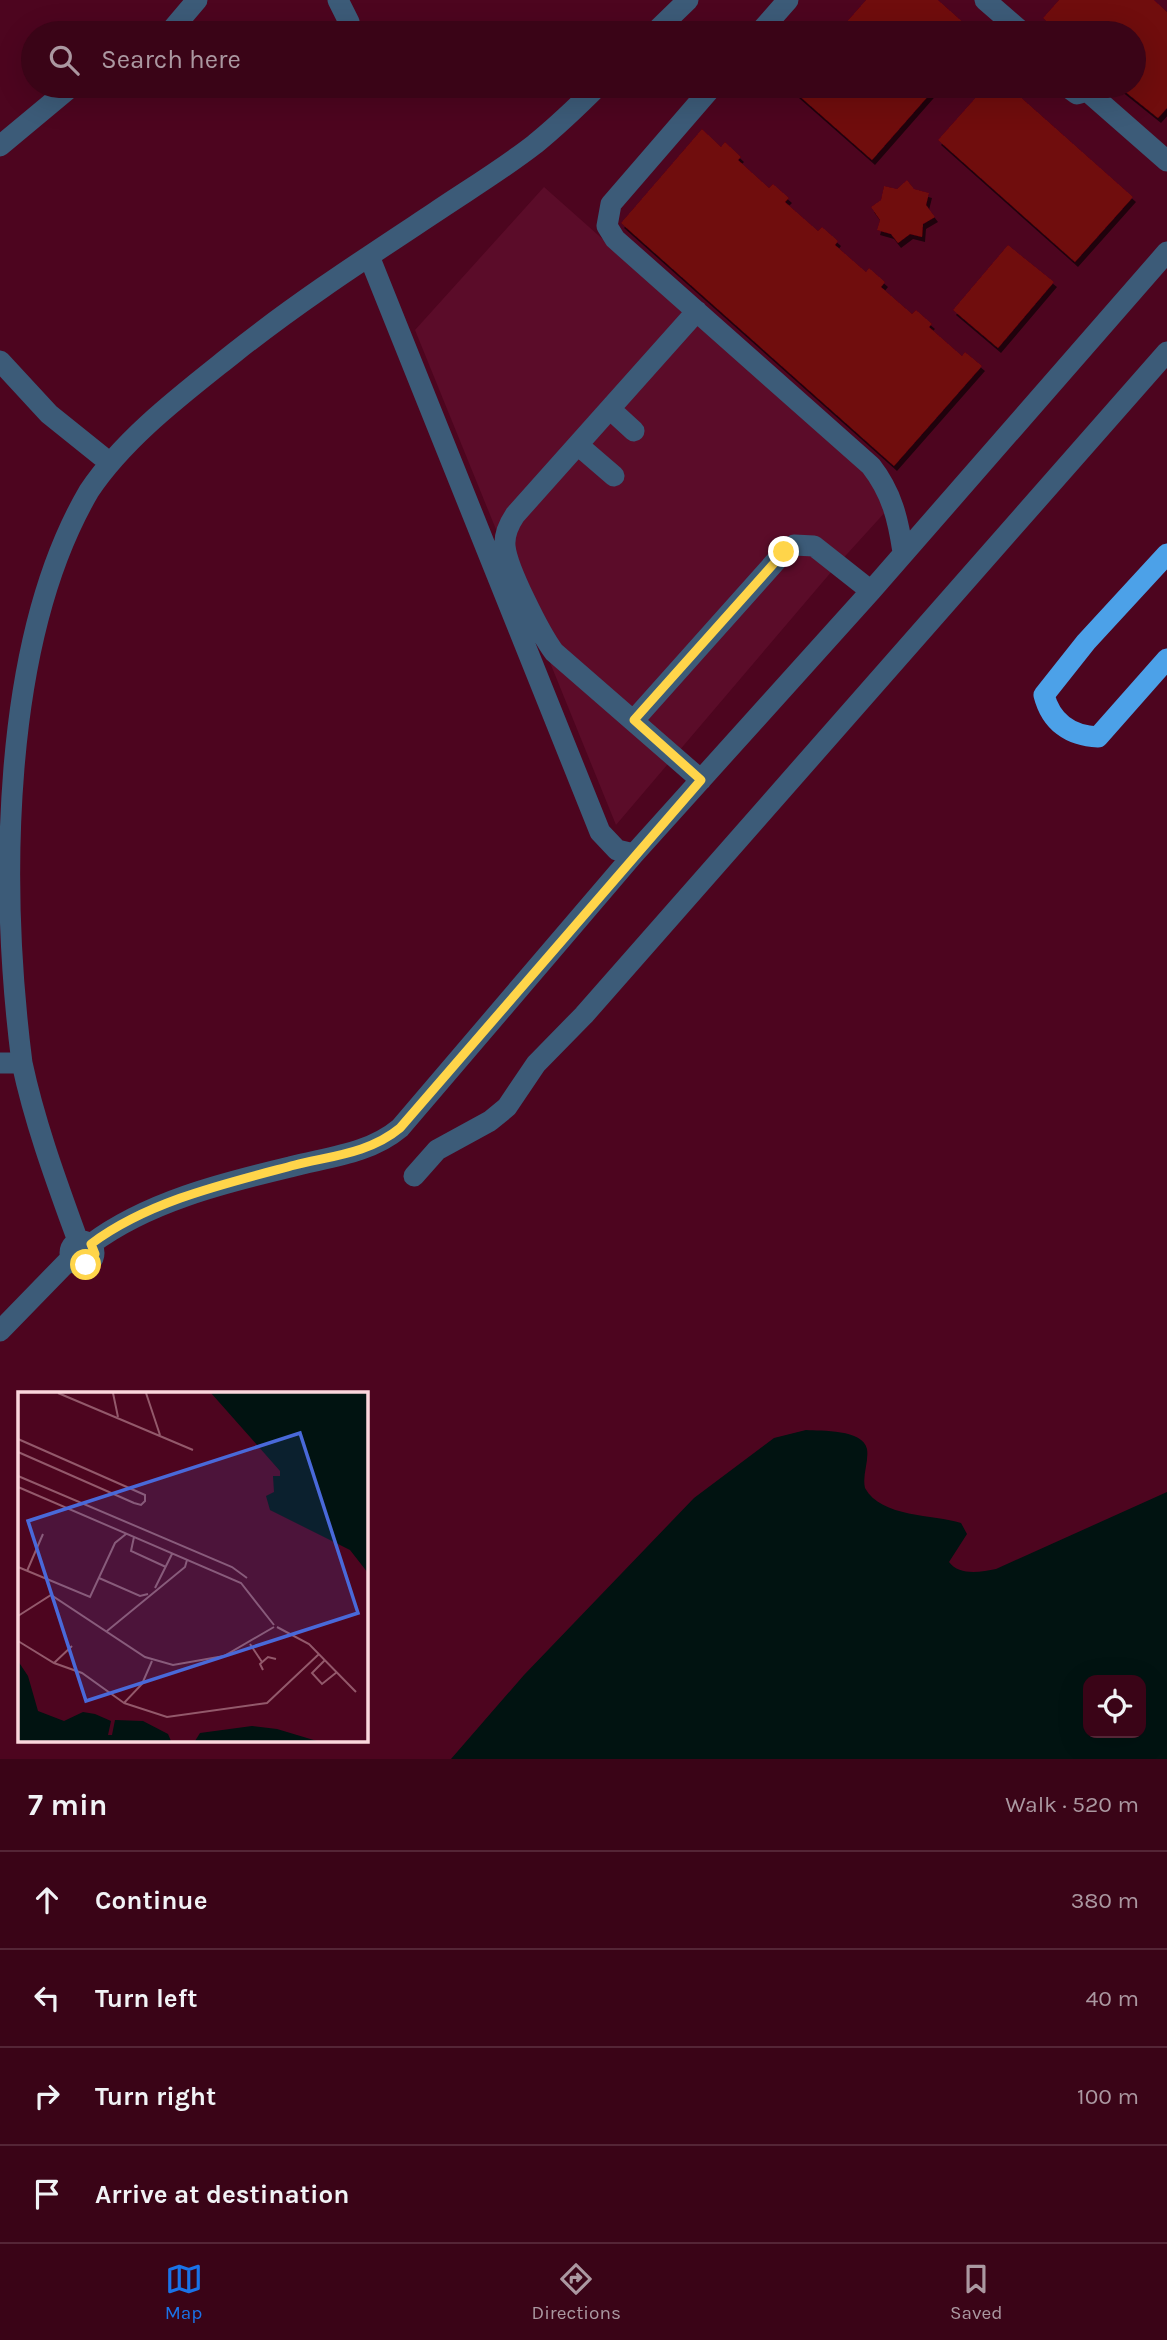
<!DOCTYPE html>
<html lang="en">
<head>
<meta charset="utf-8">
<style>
	body { margin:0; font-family:Karla,sans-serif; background:#451224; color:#f1f3f6 }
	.controls { position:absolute; right:21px; bottom:21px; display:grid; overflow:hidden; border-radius:14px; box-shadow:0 7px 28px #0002 }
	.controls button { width:63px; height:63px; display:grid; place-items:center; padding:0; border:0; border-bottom:2px solid #542536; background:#3a0417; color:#f1f3f6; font:35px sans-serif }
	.stop { position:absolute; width:21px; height:21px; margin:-16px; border:5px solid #ffd54a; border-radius:50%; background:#fff }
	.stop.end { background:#ffd54a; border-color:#fff; box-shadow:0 2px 7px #0008 }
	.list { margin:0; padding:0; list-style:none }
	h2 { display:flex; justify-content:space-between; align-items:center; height:91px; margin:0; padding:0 28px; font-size:30px }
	h2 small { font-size:23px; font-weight:400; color:#ab98a1 }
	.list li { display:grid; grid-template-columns:46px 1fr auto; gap:21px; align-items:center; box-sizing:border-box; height:98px; padding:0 28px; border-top:2px solid #542536 }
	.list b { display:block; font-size:26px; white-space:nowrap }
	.list em { font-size:23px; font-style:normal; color:#ab98a1 }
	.icon { flex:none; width:38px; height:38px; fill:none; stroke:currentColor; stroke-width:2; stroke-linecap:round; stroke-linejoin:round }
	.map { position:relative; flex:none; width:1167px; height:1759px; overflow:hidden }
	.search { position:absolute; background:#3a0417; box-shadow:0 7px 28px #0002; left:21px; right:21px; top:21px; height:77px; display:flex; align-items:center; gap:18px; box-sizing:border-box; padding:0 24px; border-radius:38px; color:#ab98a1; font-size:26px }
	.sheet { height:483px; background:#3a0417 }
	nav { display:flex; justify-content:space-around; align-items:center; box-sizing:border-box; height:98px; border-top:2px solid #542536; background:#3a0417; font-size:19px; color:#ab98a1 }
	nav a { display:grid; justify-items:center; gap:4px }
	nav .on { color:#1a73e8 }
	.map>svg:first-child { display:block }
</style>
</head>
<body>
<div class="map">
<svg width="1167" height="1759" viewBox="0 0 1167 1759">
	<defs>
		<filter id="shadow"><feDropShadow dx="3" dy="5" stdDeviation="0" flood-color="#0009"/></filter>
	</defs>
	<rect width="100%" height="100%" fill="#4d051f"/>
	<path fill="#5b0c29" d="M 544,187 L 873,479 L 888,509 L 838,564 L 616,825 L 415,330 Z"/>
	<path fill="#011311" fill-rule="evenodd" d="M 806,1430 C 821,1431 863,1429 867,1449 C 869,1462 862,1475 865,1488 C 881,1518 934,1514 961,1523 L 967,1534 L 949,1562 C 959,1576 981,1572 996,1569 L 1167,1492 L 1167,1759 L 451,1759 L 524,1675 L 694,1498 L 774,1438 ZM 1088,1680 L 1141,1680 L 1141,1733 L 1088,1733 Z"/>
	<path fill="#6f090d" filter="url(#shadow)" d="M 866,0 L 938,0 L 975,33 L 837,33 Z
		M 1059,0 L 1154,0 L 1167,12 L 1167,108 L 1158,118 L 1118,86 L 1134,86 L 1134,33 L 1059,33 L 1043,18 Z
		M 788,86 L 937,86 L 872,160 Z
		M 986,86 L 1008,86 L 1133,197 L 1075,262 L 938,140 Z
		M 702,129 L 721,147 L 725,142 L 741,157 L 738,160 L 769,188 L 773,184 L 789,198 L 785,202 L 818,231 L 822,227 L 838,241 L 835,245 L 866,272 L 869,268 L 885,282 L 881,287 L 912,314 L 916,310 L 932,324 L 929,327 L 962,356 L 965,352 L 982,366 L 894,466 L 621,223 Z
		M 907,180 L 914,189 L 929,193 L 926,205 L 935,217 L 923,224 L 922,237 L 910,234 L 898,243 L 891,234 L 877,230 L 880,220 L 871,207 L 881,200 L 884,186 L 897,189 Z
		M 1008,245 L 1054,282 L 998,348 L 953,310 Z"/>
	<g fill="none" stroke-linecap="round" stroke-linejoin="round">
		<path stroke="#3c5b78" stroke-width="21" d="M 338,0 L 349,22
			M 985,0 L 1023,33
			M 169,33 L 197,0
			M 654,33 L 688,0
			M 759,33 L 788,0
			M 713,86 L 611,204 L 607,226 L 615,239 L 871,466 C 892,493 898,519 903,552
			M 1066,86 L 1077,94 L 1084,92 L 1089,86
			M 1086,90 L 1167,161
			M 0,146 L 72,86
			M 369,256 L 600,832 L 617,850 L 634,854
			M 697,311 L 515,515 C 509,524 504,534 505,546 C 507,568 540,633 554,652 L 701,780
			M 0,361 L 49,414 L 110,463
			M 610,409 L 634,431
			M 578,445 L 614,476
			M 634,720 L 784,552 L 794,545 L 814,546 L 871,591
			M 0,1063 L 22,1063
			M 414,1176 L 437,1150 L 490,1121 L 507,1107 L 536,1064 L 584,1015 L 1167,352
			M70 1253a12 12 0 1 1 24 0a12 12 0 1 1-24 0Z
			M 78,1241 C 57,1183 35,1124 22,1063 C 0,890 0,643 89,491 C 125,437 184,393 234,353 C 298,302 366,258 434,213 C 468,190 503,169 535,144 C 557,126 578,106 598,86
			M 91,1244 C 147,1202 223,1183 290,1167 C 328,1157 369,1154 400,1128 L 634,854 L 871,591 L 1167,252
			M 0,1331 L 71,1258"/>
		<path stroke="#4ca1e8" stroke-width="21" d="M 1167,554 L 1086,642 L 1044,695 C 1051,722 1070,736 1098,737 L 1167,659"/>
	</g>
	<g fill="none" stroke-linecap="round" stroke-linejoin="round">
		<path stroke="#ffd54a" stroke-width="9" d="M 86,1265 L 95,1254 L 91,1244 C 148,1201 227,1183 295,1165 C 331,1156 370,1153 400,1128 L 701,780 L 634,720 L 784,552"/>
	</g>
	<g transform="translate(18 1392)">
		<rect width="350" height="350" fill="#4d051f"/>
		<path d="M 193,1 L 350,1 L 350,181 L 332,158 L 252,118 L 248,104 L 256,100 L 255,84 L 262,84 L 262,79 ZM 0,269 L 10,284 L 20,319 L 46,329 L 65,320 L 77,322 L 93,329 L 90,343 L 94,343 L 97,328 L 125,329 L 150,342 L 153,349 L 0,349 ZM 234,334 L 259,337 L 299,349 L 177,349 L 182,341 Z" fill="#011311"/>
		<path fill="none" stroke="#93596b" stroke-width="2" d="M 40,1 L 175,58M 95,1 L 100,25M 128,1 L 142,43M 0,47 L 127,103 L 127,109 L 123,113 L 116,111 L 0,60M 0,84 L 214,175 L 229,186M 0,95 L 223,191 L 256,233M 116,145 L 113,159 L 148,175M 0,175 L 72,205 L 97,151 L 108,142M 9,179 L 25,142M 81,186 L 122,204 L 130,202M 137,196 L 154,162M 0,224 L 33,203 L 127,265 L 155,273 L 206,264 L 256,235M 259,235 L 291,252 L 338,300M 89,239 L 167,175 L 169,168M 0,249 L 36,271 L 64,281 L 106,311 L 124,292 L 134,269M 232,252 L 244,270M 307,268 L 294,281 L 304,292 L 319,280M 36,271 L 54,254M 245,278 L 242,272 L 250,265 L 258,267M 106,311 L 149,325 L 249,311 L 301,262"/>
		<path fill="#4969d9" fill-opacity="0.15" stroke="#4969d9" stroke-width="3.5" d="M 282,41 L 340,221 L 68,309 L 10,129 Z"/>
		<rect width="350" height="350" fill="none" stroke="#fbd7dd" stroke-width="3.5"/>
	</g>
</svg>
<div class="controls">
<button><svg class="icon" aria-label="locate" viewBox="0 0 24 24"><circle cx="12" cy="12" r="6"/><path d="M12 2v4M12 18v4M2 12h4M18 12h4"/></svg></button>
</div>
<div class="stop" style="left:86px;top:1265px"></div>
<div class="stop end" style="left:784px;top:552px"></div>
<div class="search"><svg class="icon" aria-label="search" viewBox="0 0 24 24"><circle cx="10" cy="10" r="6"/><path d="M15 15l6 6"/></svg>Search here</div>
</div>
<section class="sheet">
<h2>7 min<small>Walk · 520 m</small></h2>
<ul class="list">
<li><svg class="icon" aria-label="ahead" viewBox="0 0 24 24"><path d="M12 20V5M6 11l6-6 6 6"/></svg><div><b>Continue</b></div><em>380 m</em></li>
<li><svg class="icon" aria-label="left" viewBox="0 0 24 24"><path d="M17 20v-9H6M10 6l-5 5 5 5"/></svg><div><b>Turn left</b></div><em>40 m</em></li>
<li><svg class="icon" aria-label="right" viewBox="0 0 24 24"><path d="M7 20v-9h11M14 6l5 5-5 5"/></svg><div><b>Turn right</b></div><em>100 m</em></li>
<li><svg class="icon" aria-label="arrive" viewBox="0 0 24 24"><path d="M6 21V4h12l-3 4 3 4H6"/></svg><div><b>Arrive at destination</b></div></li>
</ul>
</section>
<nav>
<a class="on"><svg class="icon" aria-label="map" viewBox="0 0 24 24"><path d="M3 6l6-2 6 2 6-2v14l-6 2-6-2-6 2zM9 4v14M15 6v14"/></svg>Map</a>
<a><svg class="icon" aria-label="directions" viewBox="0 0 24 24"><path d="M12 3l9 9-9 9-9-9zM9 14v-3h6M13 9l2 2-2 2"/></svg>Directions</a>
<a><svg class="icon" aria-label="saved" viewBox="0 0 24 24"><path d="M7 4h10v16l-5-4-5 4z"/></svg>Saved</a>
</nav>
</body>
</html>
